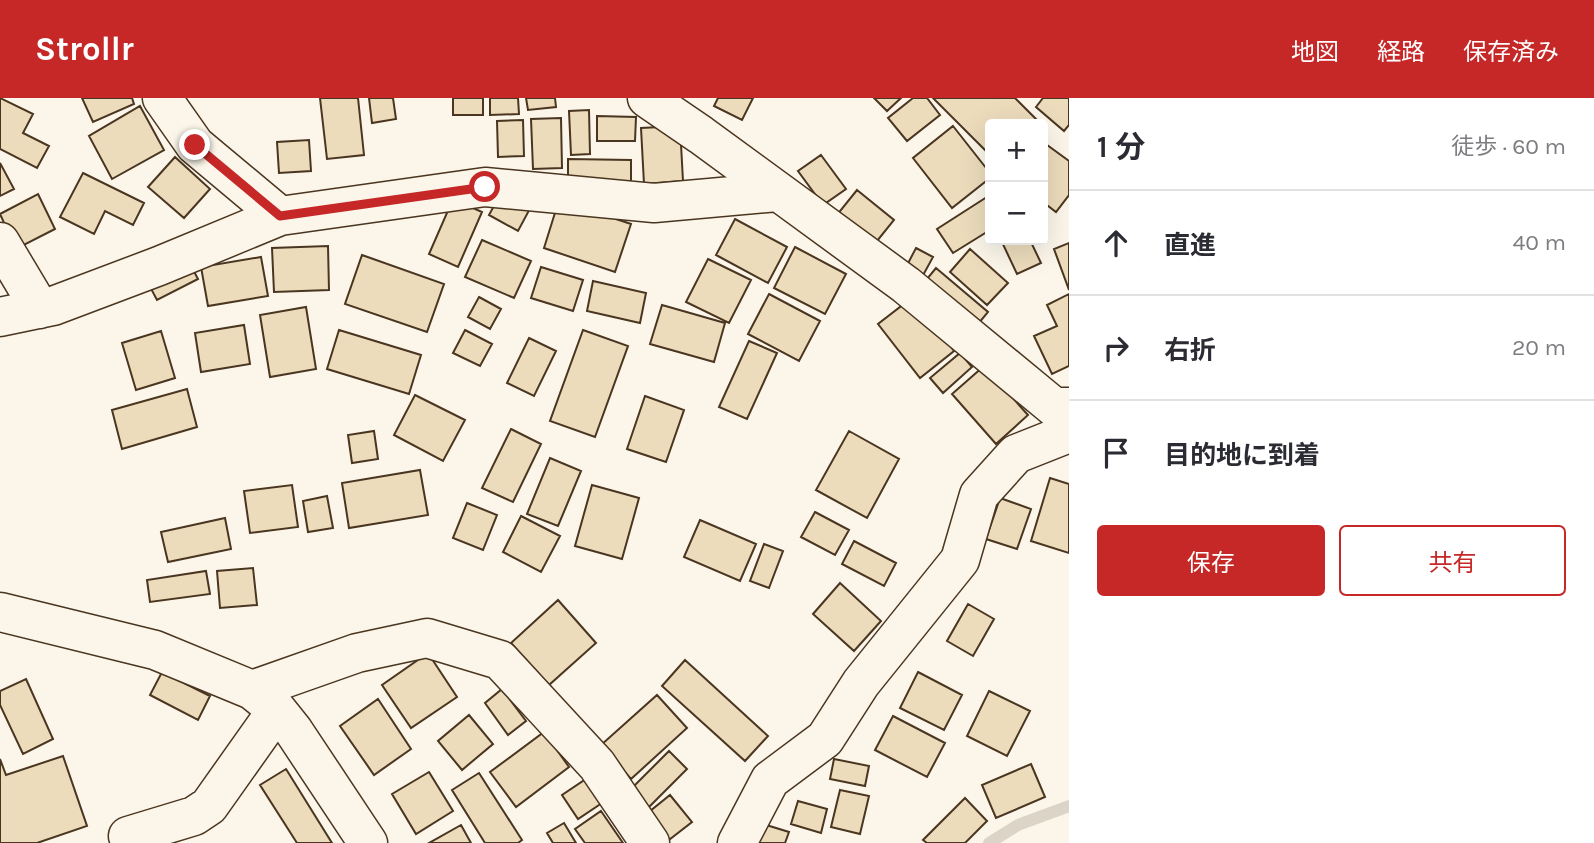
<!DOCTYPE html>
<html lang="ja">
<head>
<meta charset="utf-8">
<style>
	body { margin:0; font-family:Karla,"Noto Sans JP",sans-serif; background:#f2f2f3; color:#2b2b33 }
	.controls { position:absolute; right:21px; top:21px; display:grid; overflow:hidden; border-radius:7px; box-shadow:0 7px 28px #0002 }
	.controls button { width:63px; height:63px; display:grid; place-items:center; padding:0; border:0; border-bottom:2px solid #e1e1e2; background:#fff; color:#2b2b33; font:35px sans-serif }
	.stop { position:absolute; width:21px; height:21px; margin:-16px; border:5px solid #c62828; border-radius:50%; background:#fff }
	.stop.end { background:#c62828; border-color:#fff; box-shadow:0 2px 7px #0008 }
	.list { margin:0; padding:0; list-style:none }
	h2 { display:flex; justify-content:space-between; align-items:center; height:91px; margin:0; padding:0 28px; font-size:30px }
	h2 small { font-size:23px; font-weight:400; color:#7c7c81 }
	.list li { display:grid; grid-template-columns:46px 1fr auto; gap:21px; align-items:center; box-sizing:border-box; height:105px; padding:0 28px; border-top:2px solid #e1e1e2 }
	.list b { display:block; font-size:26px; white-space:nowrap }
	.list em { font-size:23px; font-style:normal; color:#7c7c81 }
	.actions { display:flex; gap:14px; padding:21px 28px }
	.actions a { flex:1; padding:16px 0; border:2px solid #c62828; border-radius:7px; text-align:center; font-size:24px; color:#c62828 }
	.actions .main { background:#c62828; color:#fff }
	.icon { flex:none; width:38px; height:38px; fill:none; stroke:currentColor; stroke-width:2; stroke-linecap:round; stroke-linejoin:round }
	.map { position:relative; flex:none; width:1069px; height:745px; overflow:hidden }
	header { display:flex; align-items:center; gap:42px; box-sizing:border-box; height:98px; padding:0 35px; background:#c62828; color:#fff }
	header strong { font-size:33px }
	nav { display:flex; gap:38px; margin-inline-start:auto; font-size:24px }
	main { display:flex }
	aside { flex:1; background:#fff }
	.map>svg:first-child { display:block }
</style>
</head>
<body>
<header>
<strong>Strollr</strong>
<nav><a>地図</a><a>経路</a><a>保存済み</a></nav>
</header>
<main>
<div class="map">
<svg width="1069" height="745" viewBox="0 0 1069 745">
	<rect width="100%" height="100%" fill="#fbf6e9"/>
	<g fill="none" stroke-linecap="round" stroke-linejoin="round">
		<path stroke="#dcd4c6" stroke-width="12" d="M 989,745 L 1018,727 L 1069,708"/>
	</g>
	<path fill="#ecdcbc" stroke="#4a3520" stroke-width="2" d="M 0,0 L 33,16 L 23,35 L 49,48 L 37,70 L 0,51 Z
		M 82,0 L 132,0 L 134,6 L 93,24 Z
		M 320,0 L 358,0 L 364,57 L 327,61 Z
		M 369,0 L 393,0 L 396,21 L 372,25 Z
		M 453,0 L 483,0 L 483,17 L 453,17 Z
		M 490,0 L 518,0 L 519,16 L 490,17 Z
		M 526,0 L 555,0 L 556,9 L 528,12 Z
		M 718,0 L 753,0 L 742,22 L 714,8 Z
		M 874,0 L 901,0 L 887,13 Z
		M 913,0 L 927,0 L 940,17 L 907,43 L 888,20 Z
		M 933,0 L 1015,0 L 1041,26 L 990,26 L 990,57 Z
		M 1043,0 L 1069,0 L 1069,27 L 1064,33 L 1036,9 Z
		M 140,8 L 164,52 L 112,81 L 89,38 Z
		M 589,12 L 590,56 L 571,57 L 569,13 Z
		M 597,18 L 636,19 L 635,43 L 597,43 Z
		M 561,20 L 562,70 L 533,71 L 531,21 Z
		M 523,22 L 524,58 L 498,59 L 497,23 Z
		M 680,28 L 683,83 L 644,86 L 641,30 Z
		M 953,28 L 990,75 L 990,80 L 952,110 L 913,60 Z
		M 309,42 L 311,73 L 279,75 L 277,44 Z
		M 1043,44 L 1069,63 L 1069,97 L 1056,114 L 1043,104 Z
		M 821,57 L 846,91 L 823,107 L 798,73 Z
		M 175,59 L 210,91 L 184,120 L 148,89 Z
		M 568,61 L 631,62 L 631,84 L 568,83 Z
		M 0,65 L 14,91 L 0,98 Z
		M 83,75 L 144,105 L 133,127 L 105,113 L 94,136 L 60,119 Z
		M 504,89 L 533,105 L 518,133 L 489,117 Z
		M 857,92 L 894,122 L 873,148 L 836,118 Z
		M 38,96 L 55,131 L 16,151 L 0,116 Z
		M 990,97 L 990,132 L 953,155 L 937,131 Z
		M 453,101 L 482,114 L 458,169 L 429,156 Z
		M 559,102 L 631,126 L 615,174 L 544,150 Z
		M 735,121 L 787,149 L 768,185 L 716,157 Z
		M 482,142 L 531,163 L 514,200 L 465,179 Z
		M 1001,142 L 1030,142 L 1041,165 L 1017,176 Z
		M 1069,145 L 1069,192 L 1054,151 Z
		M 328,148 L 329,192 L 274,194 L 272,150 Z
		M 795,149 L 846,176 L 825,216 L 774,190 Z
		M 916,150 L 933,159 L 921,181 L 904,173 Z
		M 970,151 L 1008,185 L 987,207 L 950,174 Z
		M 362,157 L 444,186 L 427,234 L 345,206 Z
		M 261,159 L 268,198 L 208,208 L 201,169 Z
		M 708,161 L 751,182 L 729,225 L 686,204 Z
		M 189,164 L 198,181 L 157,202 L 148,185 Z
		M 541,169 L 583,182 L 573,213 L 531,200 Z
		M 936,170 L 988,214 L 974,231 L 922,187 Z
		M 593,183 L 646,195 L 640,225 L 587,213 Z
		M 769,196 L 820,223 L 799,263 L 748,236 Z
		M 1069,196 L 1069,268 L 1052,276 L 1034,238 L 1057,228 L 1047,207 Z
		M 479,199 L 501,211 L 490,231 L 468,219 Z
		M 913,199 L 954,253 L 920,280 L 878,226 Z
		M 662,207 L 725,225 L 714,264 L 650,246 Z
		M 306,209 L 316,271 L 270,279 L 260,217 Z
		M 244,227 L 250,266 L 201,274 L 195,235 Z
		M 339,232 L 421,257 L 409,296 L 327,271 Z
		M 465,232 L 492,246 L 480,268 L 453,255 Z
		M 583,232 L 628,248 L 595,339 L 550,323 Z
		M 161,233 L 175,280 L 136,292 L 122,245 Z
		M 529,240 L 556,253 L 534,298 L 507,285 Z
		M 749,243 L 777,255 L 747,321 L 719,309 Z
		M 960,255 L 972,269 L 943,295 L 930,280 Z
		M 984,268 L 1028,317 L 996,346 L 952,296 Z
		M 187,291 L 197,329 L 122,351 L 112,312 Z
		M 415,297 L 465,322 L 443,363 L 394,337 Z
		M 645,298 L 684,312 L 666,364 L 627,351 Z
		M 511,331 L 541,346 L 513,404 L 482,390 Z
		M 374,333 L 378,361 L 352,365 L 348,337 Z
		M 849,333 L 899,361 L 867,420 L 816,392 Z
		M 550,360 L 581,373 L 558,428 L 527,416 Z
		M 420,372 L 428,417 L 349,430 L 342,385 Z
		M 1050,380 L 1069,386 L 1069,455 L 1031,443 Z
		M 292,387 L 298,429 L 250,435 L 244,393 Z
		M 592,387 L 639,400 L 622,461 L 575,448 Z
		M 327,398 L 333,430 L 308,434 L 303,403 Z
		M 1000,400 L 1031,411 L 1017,451 L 986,441 Z
		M 467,405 L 497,417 L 483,452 L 453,440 Z
		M 815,414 L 849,432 L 835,457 L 801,439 Z
		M 521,418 L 560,438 L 541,474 L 503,454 Z
		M 225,420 L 231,451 L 168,464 L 161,434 Z
		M 700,422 L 756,446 L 740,483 L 684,459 Z
		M 854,443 L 896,465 L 884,488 L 842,466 Z
		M 764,446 L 783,453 L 769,490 L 750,483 Z
		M 253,470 L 257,507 L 220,510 L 217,473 Z
		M 206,473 L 210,496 L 150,504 L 147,482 Z
		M 840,485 L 881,523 L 854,553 L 813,516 Z
		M 558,502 L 596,545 L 549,587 L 511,545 Z
		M 968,506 L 994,521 L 973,558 L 947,543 Z
		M 428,555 L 457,599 L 411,630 L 382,587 Z
		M 685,562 L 768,638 L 745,663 L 662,588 Z
		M 162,574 L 210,598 L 198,622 L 150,597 Z
		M 918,574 L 962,597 L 944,632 L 900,610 Z
		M 26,581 L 53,641 L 23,656 L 0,607 L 0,593 Z
		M 502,591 L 526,623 L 508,637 L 485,605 Z
		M 989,593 L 1030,613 L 1007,658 L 967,638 Z
		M 657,597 L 687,630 L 631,681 L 601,647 Z
		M 378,601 L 411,651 L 374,677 L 340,628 Z
		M 469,617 L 493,646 L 462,672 L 438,643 Z
		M 893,618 L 945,645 L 927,679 L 875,652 Z
		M 544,634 L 569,669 L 516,709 L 490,674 Z
		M 669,653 L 687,671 L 646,712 L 628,694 Z
		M 63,658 L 87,728 L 37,745 L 0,745 L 0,661 L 6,677 Z
		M 834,661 L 869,668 L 865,688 L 830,681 Z
		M 1031,666 L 1045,699 L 996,720 L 982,687 Z
		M 286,671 L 332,745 L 297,745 L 260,687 Z
		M 429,674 L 453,713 L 416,736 L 392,696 Z
		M 479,675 L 522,742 L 518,745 L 485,745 L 452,692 Z
		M 586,681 L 602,705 L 578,721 L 562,697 Z
		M 840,692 L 869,698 L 860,736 L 831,729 Z
		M 670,697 L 692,724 L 665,745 L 644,718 Z
		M 965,700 L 987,723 L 965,745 L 927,745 L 923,742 Z
		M 798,703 L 827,711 L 821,735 L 791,726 Z
		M 601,713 L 623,745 L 585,745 L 575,731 Z
		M 564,725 L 576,745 L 553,745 L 547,735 Z
		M 763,726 L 789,734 L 785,745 L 757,745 Z
		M 461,727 L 471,745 L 429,745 Z"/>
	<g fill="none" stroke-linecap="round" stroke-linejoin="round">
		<defs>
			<path id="minor" d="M 162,0 L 195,47 L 280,118
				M 647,0 L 701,37 L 906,187 L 1054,309 L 1069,309
				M 0,144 L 40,211
				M 0,219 L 53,208 L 159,168 L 280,118 L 485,89 L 654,105 L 777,94
				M 0,514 L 155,552 L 252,592 L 277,612 L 293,632 L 368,745
				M 252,592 L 357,555 L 427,540 L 500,562 L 597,667 L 650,745
				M 128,738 L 194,718 L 209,708 L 277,612
				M 737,745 L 770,682 L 825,641 L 861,585 L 960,462 L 979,397 L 1016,356 L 1069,335"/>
		</defs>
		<use href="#minor" stroke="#4a3520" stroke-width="41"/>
		<use href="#minor" stroke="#fbf6e9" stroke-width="38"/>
	</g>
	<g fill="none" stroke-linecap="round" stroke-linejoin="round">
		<path stroke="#c62828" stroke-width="9" d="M 195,47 L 280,118 L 485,89"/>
	</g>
</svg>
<div class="controls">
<button>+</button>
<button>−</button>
</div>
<div class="stop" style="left:485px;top:89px"></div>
<div class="stop end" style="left:195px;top:47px"></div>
</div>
<aside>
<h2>1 分<small>徒歩 · 60 m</small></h2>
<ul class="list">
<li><svg class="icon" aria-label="ahead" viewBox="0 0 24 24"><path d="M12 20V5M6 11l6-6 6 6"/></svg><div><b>直進</b></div><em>40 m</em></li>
<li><svg class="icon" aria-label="right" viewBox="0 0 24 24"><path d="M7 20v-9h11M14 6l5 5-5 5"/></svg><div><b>右折</b></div><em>20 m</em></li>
<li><svg class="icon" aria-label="arrive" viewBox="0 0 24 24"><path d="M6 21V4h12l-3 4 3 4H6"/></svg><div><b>目的地に到着</b></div></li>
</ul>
<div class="actions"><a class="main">保存</a><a>共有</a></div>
</aside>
</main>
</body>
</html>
